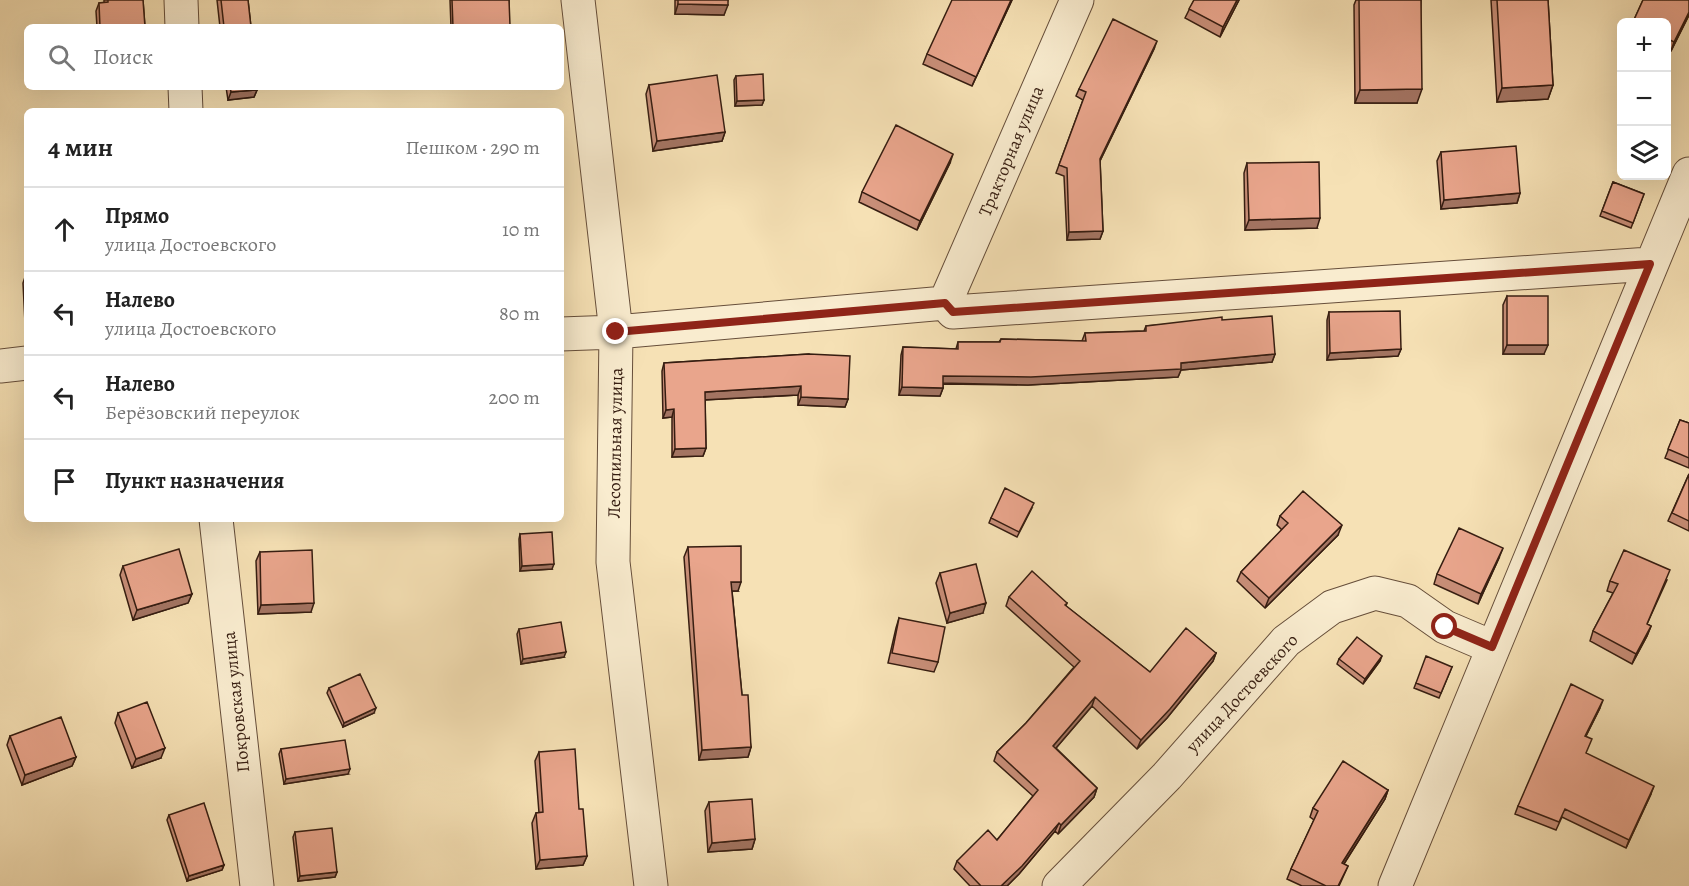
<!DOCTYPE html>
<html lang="ru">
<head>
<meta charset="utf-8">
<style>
	body { margin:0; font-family:Alegreya,serif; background:#f6f6f6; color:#222 }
	.controls { position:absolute; right:18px; top:18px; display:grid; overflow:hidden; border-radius:9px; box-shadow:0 6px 24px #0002 }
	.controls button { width:54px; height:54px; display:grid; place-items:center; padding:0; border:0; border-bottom:2px solid #e0e0e0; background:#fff; color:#222; font:30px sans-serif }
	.stop { position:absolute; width:18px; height:18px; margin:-14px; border:4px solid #8f2418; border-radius:50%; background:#fff }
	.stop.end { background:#8f2418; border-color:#fff; box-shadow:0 2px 6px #0008 }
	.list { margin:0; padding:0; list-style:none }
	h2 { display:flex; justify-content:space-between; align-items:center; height:78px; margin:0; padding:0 24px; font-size:26px }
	h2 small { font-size:20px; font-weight:400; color:#767676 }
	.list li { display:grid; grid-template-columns:39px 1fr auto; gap:18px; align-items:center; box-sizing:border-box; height:84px; padding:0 24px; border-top:2px solid #e0e0e0 }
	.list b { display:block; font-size:22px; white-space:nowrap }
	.list p { margin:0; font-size:20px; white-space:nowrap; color:#767676 }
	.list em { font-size:20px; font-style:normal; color:#767676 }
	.icon { flex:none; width:33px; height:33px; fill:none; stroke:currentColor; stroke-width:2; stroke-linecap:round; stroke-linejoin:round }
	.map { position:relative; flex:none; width:1689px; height:886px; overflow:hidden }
	.search { position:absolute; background:#fff; box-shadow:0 6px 24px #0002; left:24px; top:24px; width:540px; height:66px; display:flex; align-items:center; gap:15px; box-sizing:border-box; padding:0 21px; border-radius:9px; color:#767676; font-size:22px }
	.panel { position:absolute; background:#fff; box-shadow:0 6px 24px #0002; left:24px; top:108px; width:540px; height:414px; border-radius:9px }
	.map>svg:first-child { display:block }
</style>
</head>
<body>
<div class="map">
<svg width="1689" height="886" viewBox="0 0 1689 886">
	<rect width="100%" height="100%" fill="#f6e1b5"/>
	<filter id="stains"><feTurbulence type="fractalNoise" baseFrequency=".00333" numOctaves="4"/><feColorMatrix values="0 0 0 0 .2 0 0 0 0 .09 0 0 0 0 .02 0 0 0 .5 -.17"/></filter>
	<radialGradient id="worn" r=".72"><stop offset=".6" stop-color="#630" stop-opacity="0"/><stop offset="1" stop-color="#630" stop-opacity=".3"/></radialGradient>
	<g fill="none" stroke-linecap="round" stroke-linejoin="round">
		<defs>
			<path id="minor" d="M 181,0 L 182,27
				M 578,0 L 616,332 L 613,562 L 651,886
				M 185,87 L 186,111
				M 945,303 L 1077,0
				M 561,334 L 616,332 L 945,303 L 953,312 L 1650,264
				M 0,366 L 27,363
				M 216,519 L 257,886
				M 1059,886 L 1167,776 L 1286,641 L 1332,607 L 1375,593 L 1408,601 L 1445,627 L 1492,647
				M 1395,886 L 1689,174"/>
		</defs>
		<use href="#minor" stroke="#664e3a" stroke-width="35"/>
		<use href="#minor" stroke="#f9eccf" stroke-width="33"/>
	</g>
	<path fill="#c88e78" stroke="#361d11" stroke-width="1.5" d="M 104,0 L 143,0 L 145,27 L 97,27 L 96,11 L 99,3 L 104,3 Z
		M 217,0 L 248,0 L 251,27 L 220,27 Z
		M 450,0 L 509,0 L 509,27 L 451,27 Z
		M 675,0 L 728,0 L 724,15 L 675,14 Z
		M 1012,0 L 972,86 L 923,64 L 927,54 Z
		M 1194,0 L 1239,0 L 1220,37 L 1185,18 Z
		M 1356,0 L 1421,0 L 1417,103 L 1355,103 L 1354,5 Z
		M 1491,0 L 1548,0 L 1553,85 L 1548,99 L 1497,102 Z
		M 1643,0 L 1689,15 L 1671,51 L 1666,49 L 1666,22 L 1633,22 Z
		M 1154,49 L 1100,161 L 1103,231 L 1100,239 L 1067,240 L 1064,176 L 1056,173 L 1083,100 L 1076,96 L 1079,89 Z
		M 736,76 L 764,100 L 762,105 L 735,106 L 734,80 Z
		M 649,85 L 725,132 L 722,141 L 653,151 L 646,94 Z
		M 226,87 L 257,87 L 257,90 L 254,97 L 228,100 Z
		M 1441,152 L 1520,193 L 1517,203 L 1441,209 L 1437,161 Z
		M 950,163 L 917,230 L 859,202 L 862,192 Z
		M 1247,163 L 1317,228 L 1245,230 L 1244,173 Z
		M 1613,182 L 1644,194 L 1631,228 L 1600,216 Z
		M 26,274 L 27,323 L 25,323 L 23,283 Z
		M 1507,296 L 1544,354 L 1503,354 L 1503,305 Z
		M 1329,312 L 1401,349 L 1398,356 L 1327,360 L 1327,320 Z
		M 1222,320 L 1275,354 L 1272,362 L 1181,370 L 1178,377 L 1028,385 L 943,384 L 943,388 L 940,396 L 899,395 L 901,355 L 903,347 L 956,349 L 958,342 L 999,342 L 1001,339 L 1082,341 L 1085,333 L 1144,331 L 1146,326 Z
		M 809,354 L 848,399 L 845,407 L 798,405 L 798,395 L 705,400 L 706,448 L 703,456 L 672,457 L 672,417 L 663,418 L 662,371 L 664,363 Z
		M 1680,420 L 1689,423 L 1689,468 L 1665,458 Z
		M 1689,474 L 1689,531 L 1668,521 Z
		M 1032,508 L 1017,537 L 989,523 L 991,518 Z
		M 1280,516 L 1338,535 L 1265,608 L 1237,581 L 1241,572 L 1282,530 L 1277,525 Z
		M 520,534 L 552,569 L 520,571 L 519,539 Z
		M 688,547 L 738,591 L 732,591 L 742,695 L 751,747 L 748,757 L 699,760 L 684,557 Z
		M 260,552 L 311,612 L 258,614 L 256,561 Z
		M 1499,558 L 1478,604 L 1434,584 L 1437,574 Z
		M 123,566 L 192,594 L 188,603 L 133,620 L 120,575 Z
		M 940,573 L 983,613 L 947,623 L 936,583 Z
		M 1667,580 L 1647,624 L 1651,626 L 1647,636 L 1632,664 L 1590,641 L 1593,631 L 1613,593 L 1607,591 L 1610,581 Z
		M 1009,597 L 1067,603 L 1066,606 L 1150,672 L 1216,653 L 1213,661 L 1167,718 L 1137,749 L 1092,706 L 1056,748 L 1097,788 L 1094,797 L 1058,834 L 1055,831 L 1019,874 L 1007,886 L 970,886 L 954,869 L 957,861 L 997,840 L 1033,796 L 994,761 L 997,752 L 1026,723 L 1074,667 L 1006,606 Z
		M 899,618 L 938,662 L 934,672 L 888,663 L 896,628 Z
		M 519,629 L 564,657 L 521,664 L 517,634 Z
		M 1339,659 L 1380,661 L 1363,684 L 1337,664 Z
		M 1452,667 L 1439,698 L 1414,688 L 1416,683 Z
		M 329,688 L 374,713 L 343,727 L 327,693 Z
		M 1600,708 L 1586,736 L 1586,754 L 1651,794 L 1626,848 L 1562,817 L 1556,830 L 1515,814 L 1518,806 Z
		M 118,713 L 161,758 L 132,768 L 115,723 Z
		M 10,736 L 76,757 L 72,766 L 22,785 L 7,745 Z
		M 281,749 L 348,774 L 284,784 L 279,754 Z
		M 539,752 L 587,856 L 583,865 L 536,869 L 532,823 L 536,813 L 539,813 L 535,761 Z
		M 1388,790 L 1385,799 L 1344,864 L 1348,866 L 1339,886 L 1302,886 L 1287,879 L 1291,869 L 1314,820 L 1310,817 L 1313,808 Z
		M 709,802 L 755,839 L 752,849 L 708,852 L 705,811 Z
		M 169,815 L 224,865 L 222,870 L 187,881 L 167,820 Z
		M 295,832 L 337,872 L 335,877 L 298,881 L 293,837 Z"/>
	<path fill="#a37462" stroke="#361d11" stroke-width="1.5" d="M 1011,0 L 1012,0 L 972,86 L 976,77 Z
		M 1237,0 L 1239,0 L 1220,37 L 1223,27 Z
		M 678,4 L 728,5 L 724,15 L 675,14 Z
		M 1689,12 L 1689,15 L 1671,51 L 1674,42 Z
		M 510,25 L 509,27 L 453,27 Z
		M 1157,41 L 1154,49 L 1097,167 L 1100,159 Z
		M 1553,85 L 1548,99 L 1497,102 L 1502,88 Z
		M 1422,89 L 1417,103 L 1355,103 L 1360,90 Z
		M 257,90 L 254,97 L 228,100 L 231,92 Z
		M 764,100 L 762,105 L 735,106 L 737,101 Z
		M 725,132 L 722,141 L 653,151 L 657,141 Z
		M 953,154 L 950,163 L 917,230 L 920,221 Z
		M 1520,193 L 1517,203 L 1441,209 L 1444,200 Z
		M 1320,218 L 1317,228 L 1245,230 L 1249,220 Z
		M 1103,231 L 1100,239 L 1067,240 L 1069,232 Z
		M 1507,345 L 1548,345 L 1544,354 L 1503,354 Z
		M 1401,349 L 1398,356 L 1327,360 L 1330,353 Z
		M 1275,354 L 1272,362 L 1181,370 L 1178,377 L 1028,385 L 940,383 L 943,376 L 1181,363 Z
		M 801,386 L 798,395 L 702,400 L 705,392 Z
		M 902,387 L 943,388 L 940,396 L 899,395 Z
		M 801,397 L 848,399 L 845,407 L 798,405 Z
		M 674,409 L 672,417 L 663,418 L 666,410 Z
		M 706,448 L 703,456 L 672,457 L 675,449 Z
		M 1342,525 L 1338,535 L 1265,608 L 1269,598 Z
		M 1503,548 L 1499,558 L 1478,604 L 1481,594 Z
		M 554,564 L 552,569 L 520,571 L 522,566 Z
		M 731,582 L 741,582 L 738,591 L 728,591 Z
		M 192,594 L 188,603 L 133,620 L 137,610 Z
		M 314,603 L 311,612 L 258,614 L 261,605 Z
		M 986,603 L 983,613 L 947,623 L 950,613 Z
		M 1651,626 L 1647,636 L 1632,664 L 1636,654 Z
		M 566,652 L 564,657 L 521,664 L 523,659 Z
		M 1216,653 L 1213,661 L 1167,718 L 1137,749 L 1141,740 Z
		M 1382,656 L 1380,661 L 1363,684 L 1365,679 Z
		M 1095,697 L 1092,706 L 1050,755 L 1053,746 Z
		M 1603,700 L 1600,708 L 1582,744 L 1585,736 Z
		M 376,708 L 374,713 L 343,727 L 344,723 Z
		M 751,747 L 748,757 L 699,760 L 702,750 Z
		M 165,748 L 161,758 L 132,768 L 136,759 Z
		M 76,757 L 72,766 L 22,785 L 25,775 Z
		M 350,769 L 348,774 L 284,784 L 286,779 Z
		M 1654,786 L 1651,794 L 1626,848 L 1629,840 Z
		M 1097,788 L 1094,797 L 1058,834 L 1061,825 Z
		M 1388,790 L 1385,799 L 1338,873 L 1342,863 Z
		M 1059,823 L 1055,831 L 1019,874 L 1007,886 L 1001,886 Z
		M 755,839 L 752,849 L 708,852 L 712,843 Z
		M 587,856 L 583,865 L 536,869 L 540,860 Z
		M 224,865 L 222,870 L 187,881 L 189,876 Z
		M 337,872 L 335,877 L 298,881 L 300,876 Z"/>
	<path fill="#e9a58c" stroke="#361d11" stroke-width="1.5" d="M 108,0 L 143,0 L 145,27 L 100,27 L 99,3 L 108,2 Z
		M 221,0 L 248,0 L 251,27 L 224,27 Z
		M 452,0 L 509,0 L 510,25 L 453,27 Z
		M 678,0 L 728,0 L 728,5 L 678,4 Z
		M 952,0 L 1011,0 L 976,77 L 927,54 Z
		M 1194,0 L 1237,0 L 1223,27 L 1189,9 Z
		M 1359,0 L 1421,0 L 1422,89 L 1360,90 Z
		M 1497,0 L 1548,0 L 1553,85 L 1502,88 Z
		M 1643,0 L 1689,0 L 1689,12 L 1674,42 L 1666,38 L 1666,22 L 1633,22 Z
		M 1113,19 L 1157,41 L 1100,159 L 1103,231 L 1069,232 L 1067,168 L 1059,165 L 1086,92 L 1079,89 Z
		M 763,74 L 764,100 L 737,101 L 736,76 Z
		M 717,75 L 725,132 L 657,141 L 649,85 Z
		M 230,87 L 257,87 L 257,90 L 231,92 Z
		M 896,125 L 953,154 L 920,221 L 862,192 Z
		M 1516,146 L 1520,193 L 1444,200 L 1441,152 Z
		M 1319,162 L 1320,218 L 1249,220 L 1247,163 Z
		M 1613,182 L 1644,194 L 1633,223 L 1602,211 Z
		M 1507,296 L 1548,296 L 1548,345 L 1507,345 Z
		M 1400,311 L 1401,349 L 1330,353 L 1329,312 Z
		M 1272,316 L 1275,354 L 1181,363 L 1181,369 L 1031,377 L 943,376 L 943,388 L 902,387 L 903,347 L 958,349 L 958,342 L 1000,342 L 1001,339 L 1086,341 L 1085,333 L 1146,331 L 1146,326 L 1222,317 L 1222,320 Z
		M 809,354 L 850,356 L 848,399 L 801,397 L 801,386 L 705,392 L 706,448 L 675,449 L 674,409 L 666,410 L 664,363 Z
		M 1680,420 L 1689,423 L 1689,458 L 1668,449 Z
		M 1689,474 L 1689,521 L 1672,513 Z
		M 1005,488 L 1034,503 L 1019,532 L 991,518 Z
		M 1303,491 L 1342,525 L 1269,598 L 1241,572 L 1288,523 L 1280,516 Z
		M 1459,528 L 1503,548 L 1481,594 L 1437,574 Z
		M 552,532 L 554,564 L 522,566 L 520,534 Z
		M 741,546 L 741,582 L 731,582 L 742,695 L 748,695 L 751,747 L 702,750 L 688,547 Z
		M 179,549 L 192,594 L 137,610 L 123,566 Z
		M 312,550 L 314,603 L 261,605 L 260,552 Z
		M 1624,550 L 1670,570 L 1647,624 L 1651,626 L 1636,654 L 1593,631 L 1618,584 L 1610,581 Z
		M 976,564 L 986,603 L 950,613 L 940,573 Z
		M 1032,571 L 1067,603 L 1065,605 L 1150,672 L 1186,628 L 1216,653 L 1170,709 L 1141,740 L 1095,697 L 1053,746 L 1097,788 L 1061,825 L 1059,823 L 1022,866 L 1001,886 L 981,886 L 957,861 L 988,830 L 997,840 L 1038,790 L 997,752 L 1026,723 L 1080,661 L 1009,597 Z
		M 899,618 L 945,627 L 938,662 L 892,653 Z
		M 561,622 L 566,652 L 523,659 L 519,629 Z
		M 1357,637 L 1382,656 L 1365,679 L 1339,659 Z
		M 1426,656 L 1452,667 L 1441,693 L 1416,683 Z
		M 360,674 L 376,708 L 344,723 L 329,688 Z
		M 1571,684 L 1603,700 L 1585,736 L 1592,739 L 1586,753 L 1654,786 L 1629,840 L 1565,809 L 1559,822 L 1518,806 Z
		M 147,702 L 165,748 L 136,759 L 118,713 Z
		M 61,717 L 76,757 L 25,775 L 10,736 Z
		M 345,740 L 350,769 L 286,779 L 281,749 Z
		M 575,749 L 579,809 L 583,809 L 587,856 L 540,860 L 536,813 L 543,812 L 539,752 Z
		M 1343,761 L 1388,790 L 1342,863 L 1348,866 L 1338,886 L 1326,886 L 1291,869 L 1318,811 L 1313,808 Z
		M 752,799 L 755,839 L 712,843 L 709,802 Z
		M 204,803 L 224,865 L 189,876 L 169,815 Z
		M 332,828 L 337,872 L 300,876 L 295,832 Z"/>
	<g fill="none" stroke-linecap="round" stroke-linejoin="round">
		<path stroke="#8f2418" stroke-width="8" d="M 616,332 L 945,303 L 953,312 L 1650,264 L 1492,647 L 1445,627"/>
	</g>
	<g text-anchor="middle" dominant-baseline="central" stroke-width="5" stroke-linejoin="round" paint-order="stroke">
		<g font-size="18" fill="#361d11" stroke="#f9eccf">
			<text transform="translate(1011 151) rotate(-67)">Тракторная улица</text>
			<text transform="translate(615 443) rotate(-89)">Лесопильная улица</text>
			<text transform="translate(1242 693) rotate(-47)">улица Достоевского</text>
			<text transform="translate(236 702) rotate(-96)">Покровская улица</text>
		</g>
	</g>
	<rect width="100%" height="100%" filter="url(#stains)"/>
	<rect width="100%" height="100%" fill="url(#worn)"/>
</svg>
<div class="controls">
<button>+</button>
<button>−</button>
<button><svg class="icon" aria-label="layers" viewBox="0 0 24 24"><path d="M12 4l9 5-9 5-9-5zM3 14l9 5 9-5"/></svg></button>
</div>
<div class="stop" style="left:1445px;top:627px"></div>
<div class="stop end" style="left:616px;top:332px"></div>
<div class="search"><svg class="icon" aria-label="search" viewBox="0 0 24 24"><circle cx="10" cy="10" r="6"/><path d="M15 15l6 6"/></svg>Поиск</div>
<section class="panel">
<h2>4 мин<small>Пешком · 290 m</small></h2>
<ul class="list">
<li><svg class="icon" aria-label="ahead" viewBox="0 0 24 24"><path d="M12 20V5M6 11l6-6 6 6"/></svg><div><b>Прямо</b><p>улица Достоевского</p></div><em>10 m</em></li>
<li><svg class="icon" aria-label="left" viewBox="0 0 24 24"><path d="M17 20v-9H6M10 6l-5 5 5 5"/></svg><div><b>Налево</b><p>улица Достоевского</p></div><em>80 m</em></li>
<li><svg class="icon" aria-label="left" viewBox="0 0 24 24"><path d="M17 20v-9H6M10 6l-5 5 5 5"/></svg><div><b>Налево</b><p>Берёзовский переулок</p></div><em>200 m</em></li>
<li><svg class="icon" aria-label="arrive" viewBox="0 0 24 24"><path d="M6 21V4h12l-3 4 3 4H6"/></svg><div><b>Пункт назначения</b></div></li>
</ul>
</section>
</div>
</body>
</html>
